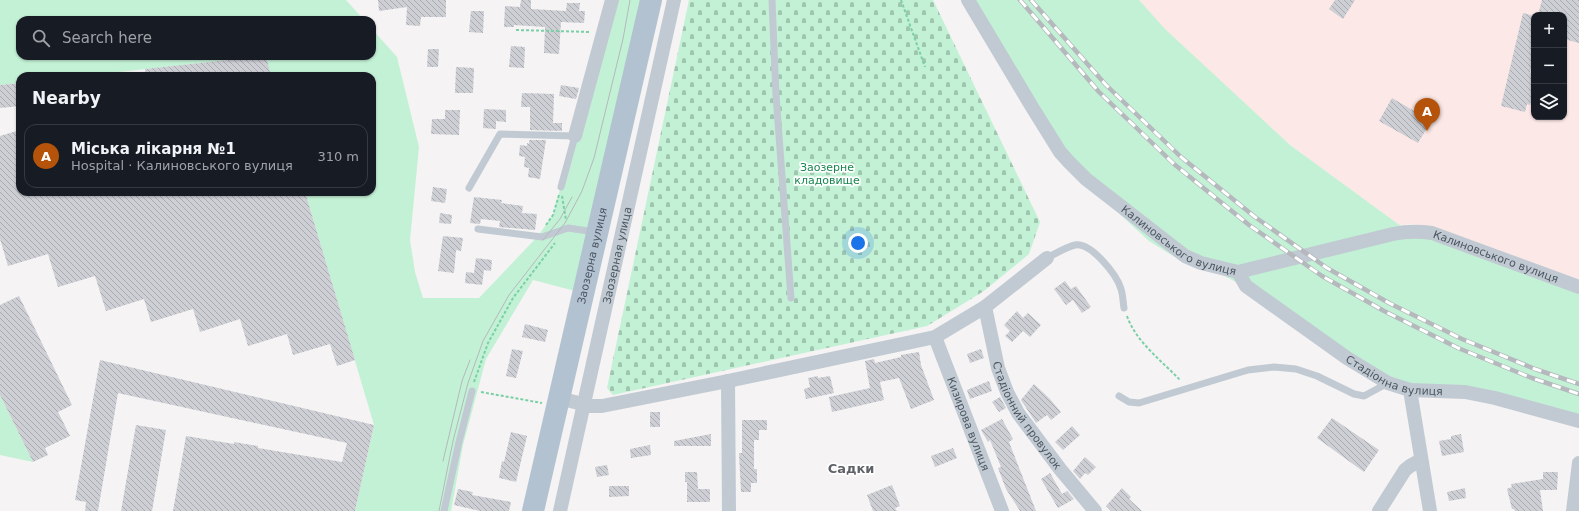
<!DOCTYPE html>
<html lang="en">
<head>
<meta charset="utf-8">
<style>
	body { margin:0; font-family:"DejaVu Sans",sans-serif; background:#242831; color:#f1f3f6 }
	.controls { position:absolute; right:12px; top:12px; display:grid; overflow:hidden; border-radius:8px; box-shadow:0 1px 3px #0004 }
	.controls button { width:36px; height:36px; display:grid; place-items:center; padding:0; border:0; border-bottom:1px solid #363941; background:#171b24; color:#f1f3f6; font:20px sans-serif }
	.you { position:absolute; left:858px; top:243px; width:14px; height:14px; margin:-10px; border:3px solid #fff; border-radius:50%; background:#1a73e8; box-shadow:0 0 0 6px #1a73e833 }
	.badge { display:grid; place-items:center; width:26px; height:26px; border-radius:50%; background:#b45309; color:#fff; font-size:13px; font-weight:700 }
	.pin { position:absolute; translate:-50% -33px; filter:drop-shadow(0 1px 2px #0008) }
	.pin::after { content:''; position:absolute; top:21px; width:14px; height:12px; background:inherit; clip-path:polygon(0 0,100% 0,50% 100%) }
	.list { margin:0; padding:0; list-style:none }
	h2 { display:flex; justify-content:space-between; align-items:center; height:52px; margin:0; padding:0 16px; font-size:17px }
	h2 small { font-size:13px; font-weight:400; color:#9ea1a6 }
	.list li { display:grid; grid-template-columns:26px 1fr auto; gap:12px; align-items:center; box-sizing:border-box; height:64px; margin:0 8px 8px; padding:0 8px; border:1px solid #363941; border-radius:12px }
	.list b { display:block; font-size:15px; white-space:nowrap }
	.list p { margin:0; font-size:13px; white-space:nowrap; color:#9ea1a6 }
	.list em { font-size:13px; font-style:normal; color:#9ea1a6 }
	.icon { flex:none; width:22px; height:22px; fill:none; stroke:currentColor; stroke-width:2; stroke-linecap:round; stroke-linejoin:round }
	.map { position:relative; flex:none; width:1579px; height:511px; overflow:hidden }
	.search { position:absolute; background:#171b24; box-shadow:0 1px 3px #0004; left:16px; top:16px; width:360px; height:44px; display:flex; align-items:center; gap:10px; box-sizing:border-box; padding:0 14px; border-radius:12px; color:#9ea1a6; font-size:15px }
	.panel { position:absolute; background:#171b24; box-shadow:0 1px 3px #0004; left:16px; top:72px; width:360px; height:124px; border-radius:12px }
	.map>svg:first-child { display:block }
</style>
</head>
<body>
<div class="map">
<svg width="1579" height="511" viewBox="0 0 1579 511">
	<defs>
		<pattern id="cemetery-stones" width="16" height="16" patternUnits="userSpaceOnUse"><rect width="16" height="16" fill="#c3f1d5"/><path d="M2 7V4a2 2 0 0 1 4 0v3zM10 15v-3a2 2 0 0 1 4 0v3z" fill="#a0c6b0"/></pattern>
		<pattern id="building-back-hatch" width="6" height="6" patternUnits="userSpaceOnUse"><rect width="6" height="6" fill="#cdcfd5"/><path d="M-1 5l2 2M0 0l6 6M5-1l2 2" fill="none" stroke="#a8abb0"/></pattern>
	</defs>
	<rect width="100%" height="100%" fill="#f5f3f3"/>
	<path fill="#fce8e6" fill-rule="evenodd" d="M 1139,0 L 1579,0 L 1579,281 L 1434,228 L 1414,224 L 1399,225 L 1290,145 L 1164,29 ZM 1534,15 L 1564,15 L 1564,117 L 1534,117 Z"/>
	<path fill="#c3f1d5" d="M 0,0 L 346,0 L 364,20 L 20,20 L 20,56 L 372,56 L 372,29 L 397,57 L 419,147 L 410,240 L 415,272 L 423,298 L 479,298 L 538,236 L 553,215 L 612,0 L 650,0 L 583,293 L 533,280 L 486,359 L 463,445 L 451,511 L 355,511 L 374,425 L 305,192 L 372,192 L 372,76 L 271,76 L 265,56 L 82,76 L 20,76 L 20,83 L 0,85 Z
		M 967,0 L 1139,0 L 1165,29 L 1290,145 L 1413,235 L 1431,238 L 1579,292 L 1579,417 L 1391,383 L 1255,292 L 1215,271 L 1185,262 L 1173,256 L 1149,241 L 1074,172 Z
		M 0,395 L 33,462 L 0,455 Z"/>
	<path fill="url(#cemetery-stones)" d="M 689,0 L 933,0 L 1040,222 L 1029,254 L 984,291 L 927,326 L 613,395 L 607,388 Z"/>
	<path fill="url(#building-back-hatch)" d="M 378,0 L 446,0 L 446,17 L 421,17 L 420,26 L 406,25 L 407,7 L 379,11 Z
		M 521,0 L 531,0 L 531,9 L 566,11 L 567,3 L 580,3 L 579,11 L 585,11 L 584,23 L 561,22 L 559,54 L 544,53 L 545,27 L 514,25 L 514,27 L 504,27 L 505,6 L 520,7 Z
		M 1335,0 L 1355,0 L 1343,19 L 1329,9 Z
		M 1542,0 L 1579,0 L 1579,43 L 1564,39 L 1564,15 L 1538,15 Z
		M 471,11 L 484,11 L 483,33 L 469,32 Z
		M 1523,13 L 1534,16 L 1534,57 L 1530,73 L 1534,73 L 1534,90 L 1530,105 L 1527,104 L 1525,112 L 1501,106 Z
		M 511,46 L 525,47 L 524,68 L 509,67 Z
		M 428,49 L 439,49 L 438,67 L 427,67 Z
		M 266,56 L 271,76 L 145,76 L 145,69 Z
		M 456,67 L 474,68 L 473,93 L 455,93 Z
		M 20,83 L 20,106 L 0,108 L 0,85 Z
		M 561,85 L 579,88 L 576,99 L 559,96 Z
		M 522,93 L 554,94 L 553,123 L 562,123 L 562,131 L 530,130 L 530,107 L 521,107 Z
		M 1392,98 L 1431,121 L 1418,143 L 1379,121 Z
		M 484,109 L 506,110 L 506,122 L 496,121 L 496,129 L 483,128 Z
		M 445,110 L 460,110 L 459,135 L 431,134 L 432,119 L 445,119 Z
		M 20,130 L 20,192 L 305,192 L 355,360 L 337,366 L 330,344 L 293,355 L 287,334 L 248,346 L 240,319 L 200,332 L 193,309 L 151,322 L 144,299 L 106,311 L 95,276 L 58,287 L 48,254 L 8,266 L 0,239 L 0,136 Z
		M 529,140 L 546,140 L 540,179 L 528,177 L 529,168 L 524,167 L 525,157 L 519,156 L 520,145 L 527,146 L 527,143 L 529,144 Z
		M 433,187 L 447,189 L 445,203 L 431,201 Z
		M 474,197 L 502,200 L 501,203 L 523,206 L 522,213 L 537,214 L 535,230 L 499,227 L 500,221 L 481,219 L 480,224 L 470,223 Z
		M 440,213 L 452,215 L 451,224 L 439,223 Z
		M 443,236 L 463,238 L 461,251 L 456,250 L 454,273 L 438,271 Z
		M 476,258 L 492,260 L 491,271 L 484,270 L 482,285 L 465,283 L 466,272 L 474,273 Z
		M 1065,281 L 1071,289 L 1076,286 L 1091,307 L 1082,313 L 1073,300 L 1066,305 L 1054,289 Z
		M 19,296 L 72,405 L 58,412 L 70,436 L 45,448 L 48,455 L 33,462 L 0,395 L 0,305 Z
		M 1017,311 L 1023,318 L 1028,313 L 1041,325 L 1030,337 L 1023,331 L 1012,342 L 1005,336 L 1010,331 L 1004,325 Z
		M 525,324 L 548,330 L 545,342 L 522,337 Z
		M 512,349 L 523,351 L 516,378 L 506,376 Z
		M 981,349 L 984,358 L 970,363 L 967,354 Z
		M 919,352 L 921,365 L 934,400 L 911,409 L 899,378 L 880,382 L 884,400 L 832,412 L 829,397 L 870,388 L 865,361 L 874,359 L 875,363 L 901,357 L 901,355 Z
		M 100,360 L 374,425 L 355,511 L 173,511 L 186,436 L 234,444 L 234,442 L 258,446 L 258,448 L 342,462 L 347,443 L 118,393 L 98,511 L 85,511 L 86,502 L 75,500 Z
		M 818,376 L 818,378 L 830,376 L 834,393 L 806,399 L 804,389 L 810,387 L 808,378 Z
		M 989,381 L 992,391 L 970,399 L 967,390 Z
		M 1034,384 L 1050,399 L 1061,412 L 1051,420 L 1047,415 L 1036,423 L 1021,400 Z
		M 1000,397 L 1006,408 L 999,412 L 992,402 Z
		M 650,412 L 660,412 L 660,427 L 650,427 Z
		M 1332,418 L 1379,450 L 1364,472 L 1317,438 Z
		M 1002,419 L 1013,439 L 1009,442 L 1036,511 L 1020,511 L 1006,489 L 998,468 L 1001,467 L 990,440 L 988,442 L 981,430 Z
		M 742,420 L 767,420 L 767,430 L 759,430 L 759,440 L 754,440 L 754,469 L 757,469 L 757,483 L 751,483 L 751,492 L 741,492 L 739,453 L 742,453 Z
		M 136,425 L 166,430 L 152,511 L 121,511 Z
		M 1072,426 L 1080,435 L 1063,450 L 1055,442 Z
		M 511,432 L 527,436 L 516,482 L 499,478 L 502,461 L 504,462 Z
		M 711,434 L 711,446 L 674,446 L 674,441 Z
		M 1461,434 L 1464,452 L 1442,456 L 1439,441 L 1451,439 L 1451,436 Z
		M 650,445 L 651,455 L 631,458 L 630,449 Z
		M 953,448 L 957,458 L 935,467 L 931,456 Z
		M 1085,457 L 1096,467 L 1088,475 L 1085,473 L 1080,479 L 1073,471 Z
		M 607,465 L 609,475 L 597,477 L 595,467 Z
		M 685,472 L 697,472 L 698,489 L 710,489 L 710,502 L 687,502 L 687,482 L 685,482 Z
		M 1543,472 L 1558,472 L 1557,490 L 1540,490 L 1543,511 L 1515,511 L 1514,509 L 1512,509 L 1507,489 L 1512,487 L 1511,484 L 1543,479 Z
		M 1050,473 L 1062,494 L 1067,491 L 1074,499 L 1058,508 L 1041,479 Z
		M 892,485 L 900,506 L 895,508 L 897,511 L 873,511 L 867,495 Z
		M 609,486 L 629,486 L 629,496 L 609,497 Z
		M 1122,488 L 1131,497 L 1129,499 L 1142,511 L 1111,511 L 1106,506 Z
		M 1465,488 L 1466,498 L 1449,501 L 1447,492 Z
		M 458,489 L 473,492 L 472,495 L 511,502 L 509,511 L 480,511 L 454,505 Z"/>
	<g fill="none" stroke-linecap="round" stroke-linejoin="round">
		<path stroke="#7ad0a6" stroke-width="2" stroke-dasharray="3 2" stroke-linecap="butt" d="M 901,0 L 925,67
			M 516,30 L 590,32
			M 562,196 L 566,220
			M 546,225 L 553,215 L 559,195
			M 1127,316 C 1136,342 1162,361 1180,380
			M 474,382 L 488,343 L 513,298 L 555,243
			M 481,392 L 542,403"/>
		<path stroke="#c1cad2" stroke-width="7" d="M 772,0 L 776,95 L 791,298
			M 469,188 L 500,134 L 575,136 L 561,187
			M 478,229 L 542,237 L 568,228 L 595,232
			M 1047,258 C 1055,254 1066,247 1075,245 C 1091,242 1117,275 1121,289 C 1123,295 1123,302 1124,308
			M 1119,396 L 1129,402 L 1139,403 L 1248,370 L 1274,367 L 1296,369 L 1317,376 L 1354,394 L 1364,396 L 1388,383
			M 444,511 L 459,442 L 472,391"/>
		<g stroke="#c1cad2" stroke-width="14">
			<path id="s1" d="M 968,0 L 1032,107 L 1060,152 L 1069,162 L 1086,179 L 1185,256 L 1201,263 L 1238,272 L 1393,234 C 1407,231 1418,231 1432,233 L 1579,287"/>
			<path d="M 575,136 L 612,0"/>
			<path id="s2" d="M 1238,272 L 1246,286 L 1347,358 L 1388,383 L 1410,390 L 1465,392 L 1495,398 L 1579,421"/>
			<path id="s3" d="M 985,307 L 998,368 L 1007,392 L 1018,413 L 1060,469 L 1095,511"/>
			<path id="s4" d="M 935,337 L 1002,511"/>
			<path d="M 728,381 L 729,511"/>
			<path d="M 1410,390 L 1430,511"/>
			<path d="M 559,398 L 590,406 L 602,406 L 728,381 L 935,337 L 985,307 L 1047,258"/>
			<path id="s5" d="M 560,511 L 674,0"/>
			<path d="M 1379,511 L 1405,470 L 1410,466 L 1421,460"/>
			<path d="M 1573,511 L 1579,463"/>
		</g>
		<path stroke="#b3c2d1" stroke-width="22" id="s6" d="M 533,511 L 651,0"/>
		<path stroke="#b5b8bd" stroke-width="1" d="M 543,240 L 560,219 L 572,197
			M 443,461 L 462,381 L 470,360
			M 439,511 L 453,441 L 468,383 L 483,341 L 509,295 L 565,223 L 582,191 L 594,158 L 623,39 L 630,0"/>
		<defs>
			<path id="rail" d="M 1020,0 L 1099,92 L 1174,164 L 1249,225 L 1322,276 L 1384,311 L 1458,348 L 1532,378 L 1579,394
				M 1031,0 L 1106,85 L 1181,157 L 1255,217 L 1327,268 L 1389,303 L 1462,339 L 1535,369 L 1579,384"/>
		</defs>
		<use href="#rail" stroke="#b5b8bd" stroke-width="4.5"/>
		<use href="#rail" stroke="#fff" stroke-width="3" stroke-dasharray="9" stroke-linecap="butt"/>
	</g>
	<g text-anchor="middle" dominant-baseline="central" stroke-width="3.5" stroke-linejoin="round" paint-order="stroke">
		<g font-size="11" fill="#17864f" stroke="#fff">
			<text x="827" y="167">Заозерне<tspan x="827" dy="13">кладовище</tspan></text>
		</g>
		<g font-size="11" fill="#4a5661" stroke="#fff">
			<text stroke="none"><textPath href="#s1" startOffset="328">Калиновського вулиця</textPath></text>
			<text stroke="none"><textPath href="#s6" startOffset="262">Заозерна вулиця</textPath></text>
			<text stroke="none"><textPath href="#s5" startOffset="262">Заозерная улица</textPath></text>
			<text stroke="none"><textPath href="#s1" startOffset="663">Калиновського вулиця</textPath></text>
			<text stroke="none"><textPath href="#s2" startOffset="192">Стадіонна вулиця</textPath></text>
			<text stroke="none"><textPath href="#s3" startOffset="118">Стадіонний провулок</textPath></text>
			<text stroke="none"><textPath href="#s4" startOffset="93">Кизирова вулиця</textPath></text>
		</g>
		<g font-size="13" font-weight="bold" fill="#5f6368" stroke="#fff">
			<text x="851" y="468">Садки</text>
		</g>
	</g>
</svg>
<div class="controls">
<button>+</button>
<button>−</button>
<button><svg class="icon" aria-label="layers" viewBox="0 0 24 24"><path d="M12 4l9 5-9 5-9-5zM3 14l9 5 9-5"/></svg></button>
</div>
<div class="you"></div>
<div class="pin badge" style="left:1427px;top:131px">A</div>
<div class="search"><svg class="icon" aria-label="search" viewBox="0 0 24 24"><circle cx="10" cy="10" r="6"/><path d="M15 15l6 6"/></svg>Search here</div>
<section class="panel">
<h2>Nearby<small></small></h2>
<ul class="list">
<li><span class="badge">A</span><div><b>Міська лікарня №1</b><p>Hospital · Калиновського вулиця</p></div><em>310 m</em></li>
</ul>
</section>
</div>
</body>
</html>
